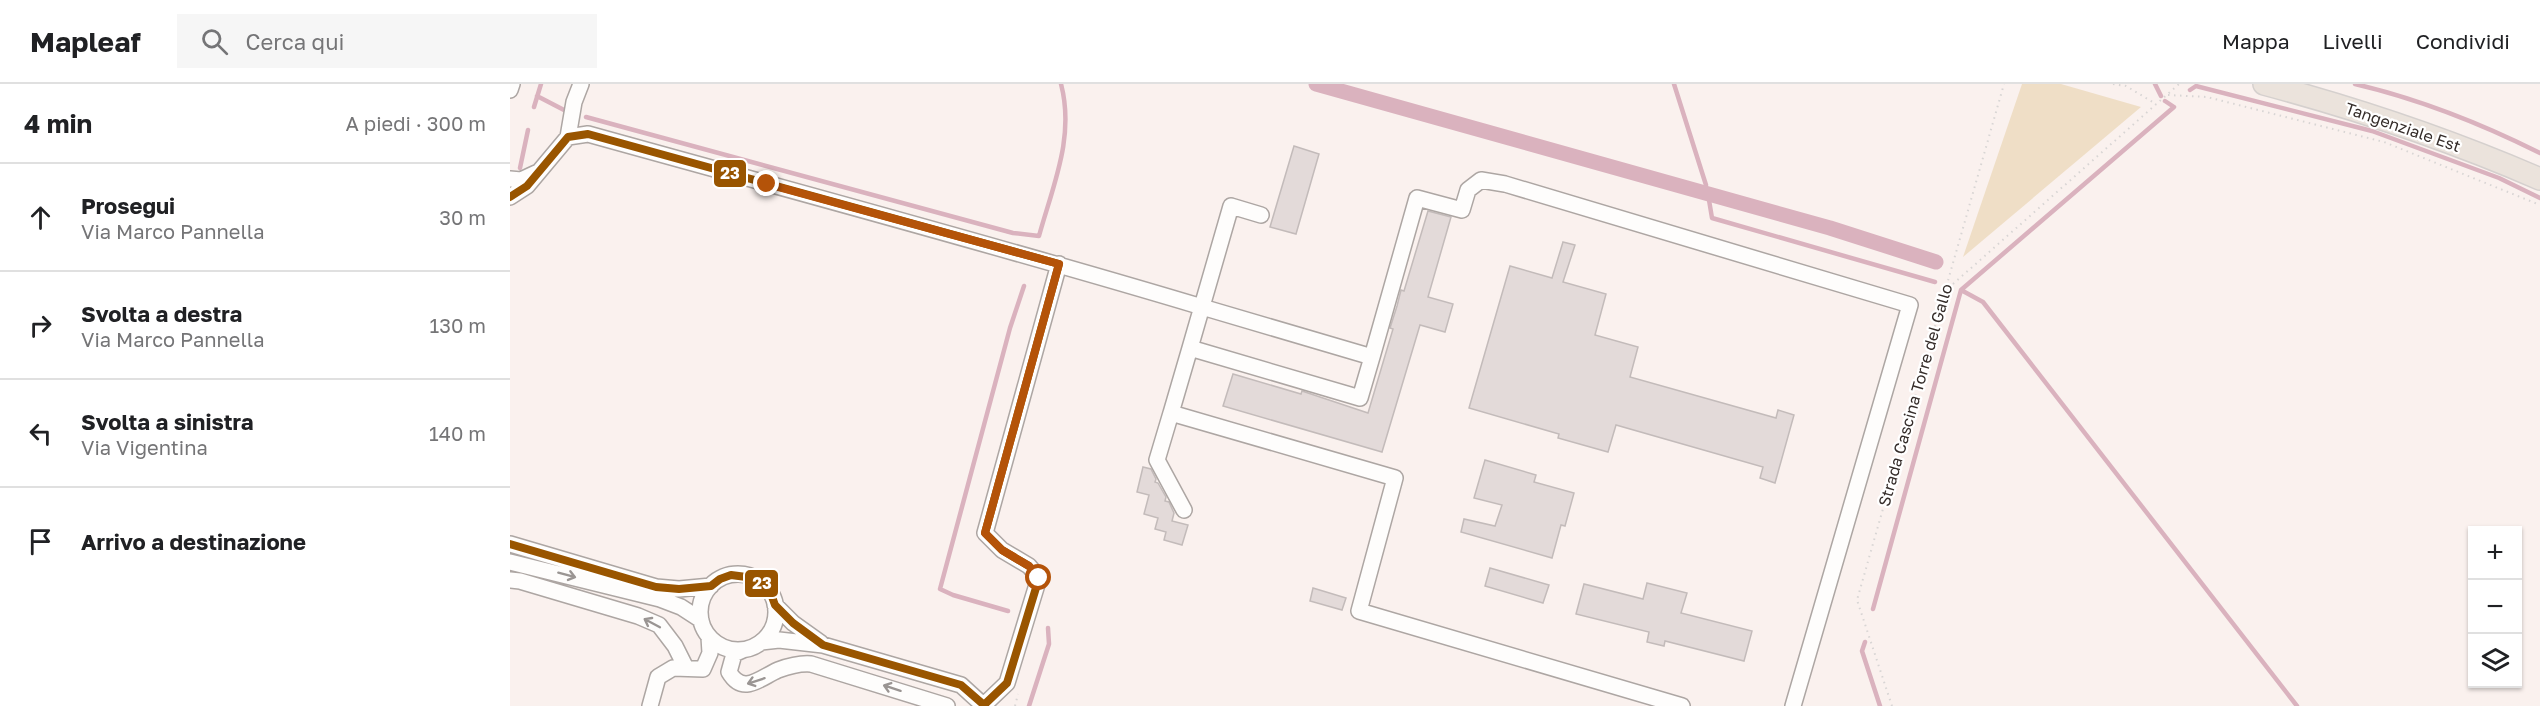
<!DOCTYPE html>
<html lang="it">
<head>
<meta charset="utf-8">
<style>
	body { margin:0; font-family:"Golos Text",sans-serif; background:#f6f6f6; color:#202124 }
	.controls { position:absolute; right:18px; bottom:18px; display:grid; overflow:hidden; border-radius:0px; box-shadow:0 2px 4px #0004 }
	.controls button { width:54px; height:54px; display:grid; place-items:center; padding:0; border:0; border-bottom:2px solid #e0e0e0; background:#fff; color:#202124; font:30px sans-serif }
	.stop { position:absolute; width:18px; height:18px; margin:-14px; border:4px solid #b45309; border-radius:50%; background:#fff }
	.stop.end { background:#b45309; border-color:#fff; box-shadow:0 2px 6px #0008 }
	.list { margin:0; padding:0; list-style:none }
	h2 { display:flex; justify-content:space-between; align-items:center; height:78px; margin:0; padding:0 24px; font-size:26px }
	h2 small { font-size:20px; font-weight:400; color:#757577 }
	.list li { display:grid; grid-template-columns:39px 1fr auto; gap:18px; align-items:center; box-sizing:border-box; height:108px; padding:0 24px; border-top:2px solid #e0e0e0 }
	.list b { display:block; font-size:22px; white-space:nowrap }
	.list p { margin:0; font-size:20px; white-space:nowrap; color:#757577 }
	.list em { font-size:20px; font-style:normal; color:#757577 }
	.icon { flex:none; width:33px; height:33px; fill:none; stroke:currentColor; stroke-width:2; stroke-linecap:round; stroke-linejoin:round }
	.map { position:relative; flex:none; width:2030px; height:622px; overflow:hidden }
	header { display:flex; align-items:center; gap:36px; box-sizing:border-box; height:84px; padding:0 30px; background:#fff; border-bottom:2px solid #e0e0e0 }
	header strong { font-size:28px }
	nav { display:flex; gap:33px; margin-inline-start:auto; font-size:21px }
	.search { width:420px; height:54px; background:#f6f6f6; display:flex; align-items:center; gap:15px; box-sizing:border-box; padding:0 21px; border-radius:0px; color:#757577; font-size:22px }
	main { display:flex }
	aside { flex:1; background:#fff }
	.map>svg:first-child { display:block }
</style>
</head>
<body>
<header>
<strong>Mapleaf</strong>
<div class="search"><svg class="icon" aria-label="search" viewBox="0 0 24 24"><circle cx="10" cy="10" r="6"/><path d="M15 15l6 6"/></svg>Cerca qui</div>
<nav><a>Mappa</a><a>Livelli</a><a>Condividi</a></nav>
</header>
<main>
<aside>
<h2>4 min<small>A piedi · 300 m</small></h2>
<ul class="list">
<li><svg class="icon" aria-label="ahead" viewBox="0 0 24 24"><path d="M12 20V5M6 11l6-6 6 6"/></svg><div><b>Prosegui</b><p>Via Marco Pannella</p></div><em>30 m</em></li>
<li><svg class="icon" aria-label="right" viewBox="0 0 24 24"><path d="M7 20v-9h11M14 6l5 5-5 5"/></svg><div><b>Svolta a destra</b><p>Via Marco Pannella</p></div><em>130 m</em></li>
<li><svg class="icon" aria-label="left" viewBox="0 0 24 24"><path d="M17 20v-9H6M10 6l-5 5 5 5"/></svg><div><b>Svolta a sinistra</b><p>Via Vigentina</p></div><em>140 m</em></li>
<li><svg class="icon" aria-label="arrive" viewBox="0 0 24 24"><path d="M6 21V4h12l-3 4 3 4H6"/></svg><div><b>Arrivo a destinazione</b></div></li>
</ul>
</aside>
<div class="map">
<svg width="2030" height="622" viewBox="0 0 2030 622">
	<rect width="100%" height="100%" fill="#faf1ee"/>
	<path fill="#efdec6" d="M 1512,0 L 1551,0 L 1631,23 L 1453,173 Z"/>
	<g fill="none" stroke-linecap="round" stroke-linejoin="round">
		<path stroke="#dab2be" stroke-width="4.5" d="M 1164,0 L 1196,101
			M 1645,0 L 1651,12
			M 1845,0 C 1909,15 1972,40 2030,69
			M 1680,6 L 1686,2 L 1862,47 L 1989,94 L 2030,114
			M 27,12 L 54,26
			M 24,23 L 31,0
			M 76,33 L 503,149 L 529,152 C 543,101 565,53 551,0
			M 10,84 L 18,46
			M 1199,116 L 1202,134 L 1425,198
			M 1451,206 L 1473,218 L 1787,622
			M 1363,525 L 1451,206 L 1664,23 L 1655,17
			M 498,527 L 443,511 L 430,505 L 500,244 L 514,202
			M 1355,558 L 1352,567 L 1370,622
			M 519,622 L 539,560 L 538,544"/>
		<path stroke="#dab2be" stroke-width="15" d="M 806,0 L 1320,144 L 1426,178"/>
	</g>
	<path fill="#e3dad9" stroke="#c3bbba" stroke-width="1.5" d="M 784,62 L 809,70 L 786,150 L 760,143 Z
		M 918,127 L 941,133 L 918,213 L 943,220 L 935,248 L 910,241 L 872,368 L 713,322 L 723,290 L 791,310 L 792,307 L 858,329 L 883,245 L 880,244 L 887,222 L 891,206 L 894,207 Z
		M 1053,158 L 1065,161 L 1053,198 L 1096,210 L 1085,251 L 1128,263 L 1120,293 L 1266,334 L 1268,326 L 1284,331 L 1265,399 L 1250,394 L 1253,383 L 1106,341 L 1098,368 L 1048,354 L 1049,350 L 959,324 L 1000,182 L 1042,194 Z
		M 975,376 L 1026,391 L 1024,398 L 1064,409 L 1055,442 L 1051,441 L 1042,474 L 951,448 L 954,435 L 985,442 L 992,421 L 964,414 Z
		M 633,383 L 641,385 L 646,395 L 645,398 L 648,399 L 656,413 L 655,417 L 659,418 L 664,429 L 662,437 L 678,441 L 672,461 L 654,456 L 656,448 L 645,445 L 648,434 L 634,430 L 639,411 L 627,408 Z
		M 980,484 L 1039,501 L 1033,519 L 975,502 Z
		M 1137,499 L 1177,509 L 1171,529 L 1242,547 L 1234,577 L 1155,557 L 1154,562 L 1137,558 L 1139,548 L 1066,530 L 1074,500 L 1133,515 Z
		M 803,504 L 836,514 L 832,526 L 800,517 Z"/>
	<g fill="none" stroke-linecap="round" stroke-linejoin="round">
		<defs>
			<path id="minor" d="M 0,6 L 2,0
				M 58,53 L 64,18 L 71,0
				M 0,95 L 11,96 L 26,89
				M 0,113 L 17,102 L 58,53 L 78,50 C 283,107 489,162 692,223 L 862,273 L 850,314 L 680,264 L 721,122 L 751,131
				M 862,273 L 907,114 L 952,126 L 958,106 L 971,96 L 995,100 L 1400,221 L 1283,622
				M 661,329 L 680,264
				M 674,426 L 647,376 L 661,329 L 885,394 L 849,527 L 1172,622
				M 0,460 L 146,503 L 169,505 L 201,502
				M 0,478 L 150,515 L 171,523 L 191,536
				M190 528a38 38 0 1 1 76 0a38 38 0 1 1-76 0Z
				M 0,496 L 10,497 L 128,532 L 149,541 L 165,562 L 176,584
				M 265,521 L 283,539 L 311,559
				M 251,558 L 269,556 L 313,561 L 451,601 L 474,622
				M 233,566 L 224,570 L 219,588 C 233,612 250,594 268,586 C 279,582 290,579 301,580 L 437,622
				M 474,621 L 497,599 L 529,494 L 519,482 L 492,466 L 475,449 L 549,180
				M 140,622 L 148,593 L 163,584 L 193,585 L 200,569 L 199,553"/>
			<path id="highway" d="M 1754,0 C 1848,25 1940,56 2030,95"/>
		</defs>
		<use href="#minor" stroke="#ada6a3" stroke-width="18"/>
		<use href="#highway" stroke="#d5d0ce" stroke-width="24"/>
		<path stroke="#d8d5d4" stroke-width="2" stroke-dasharray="1.5 4.5" stroke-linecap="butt" d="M 1603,0 L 1616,2 L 1646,20
			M 1658,11 L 1697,13 L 1874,58 L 2030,121
			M 1434,208 L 1669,0
			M 505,622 L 508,610
			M 1382,622 L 1347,516 L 1494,0"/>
		<use href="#minor" stroke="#fefdfc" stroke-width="15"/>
		<use href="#highway" stroke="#ebe3dc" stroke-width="21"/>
		<defs>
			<path id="bus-1" d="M 0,113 L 17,102 L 58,53 L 78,50 L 549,180
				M 0,460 L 146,503 L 169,505 L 201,502 L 210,495 L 221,491 L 244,494 L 254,501 L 261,510 L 265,521 L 283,539 L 313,561 L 451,601 L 474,621
				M 474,621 L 497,599 L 529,494 L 519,482 L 492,466 L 475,449 L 549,180"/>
		</defs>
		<use href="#bus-1" stroke="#fff" stroke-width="12"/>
		<use href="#bus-1" stroke="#950" stroke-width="8"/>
	</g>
	<defs><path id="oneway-shaft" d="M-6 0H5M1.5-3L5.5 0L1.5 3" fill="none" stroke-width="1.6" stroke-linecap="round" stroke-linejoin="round" transform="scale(1.5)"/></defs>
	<g stroke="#9a9593">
		<use href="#oneway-shaft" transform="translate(57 491) rotate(15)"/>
		<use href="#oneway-shaft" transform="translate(142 539) rotate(-152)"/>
		<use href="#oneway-shaft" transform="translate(246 597) rotate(162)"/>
		<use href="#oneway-shaft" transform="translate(382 604) rotate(-162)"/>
	</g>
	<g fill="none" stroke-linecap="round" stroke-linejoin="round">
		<path stroke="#b45309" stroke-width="8" d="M 257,100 L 549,180 L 475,449 L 492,466 L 519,482 L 529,494"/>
	</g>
	<g text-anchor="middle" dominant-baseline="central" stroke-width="4.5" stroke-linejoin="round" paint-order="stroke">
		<g font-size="16" fill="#352d2a" stroke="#fff">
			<text transform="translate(1893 43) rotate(19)">Tangenziale Est</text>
			<text transform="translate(1405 311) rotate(-74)">Strada Cascina Torre del Gallo</text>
		</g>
	</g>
	<g stroke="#fff" stroke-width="2">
		<rect x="203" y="75" width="34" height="29" rx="6" fill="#950"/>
		<rect x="234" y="485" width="35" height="29" rx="6" fill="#950"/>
	</g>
	<g font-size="16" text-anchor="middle" font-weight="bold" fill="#fff">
		<text x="220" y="95">23</text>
		<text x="252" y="505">23</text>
	</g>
</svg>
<div class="controls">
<button>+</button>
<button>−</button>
<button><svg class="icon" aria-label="layers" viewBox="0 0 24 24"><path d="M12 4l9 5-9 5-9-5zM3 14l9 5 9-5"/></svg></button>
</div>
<div class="stop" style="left:529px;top:494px"></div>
<div class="stop end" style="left:257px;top:100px"></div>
</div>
</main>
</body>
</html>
